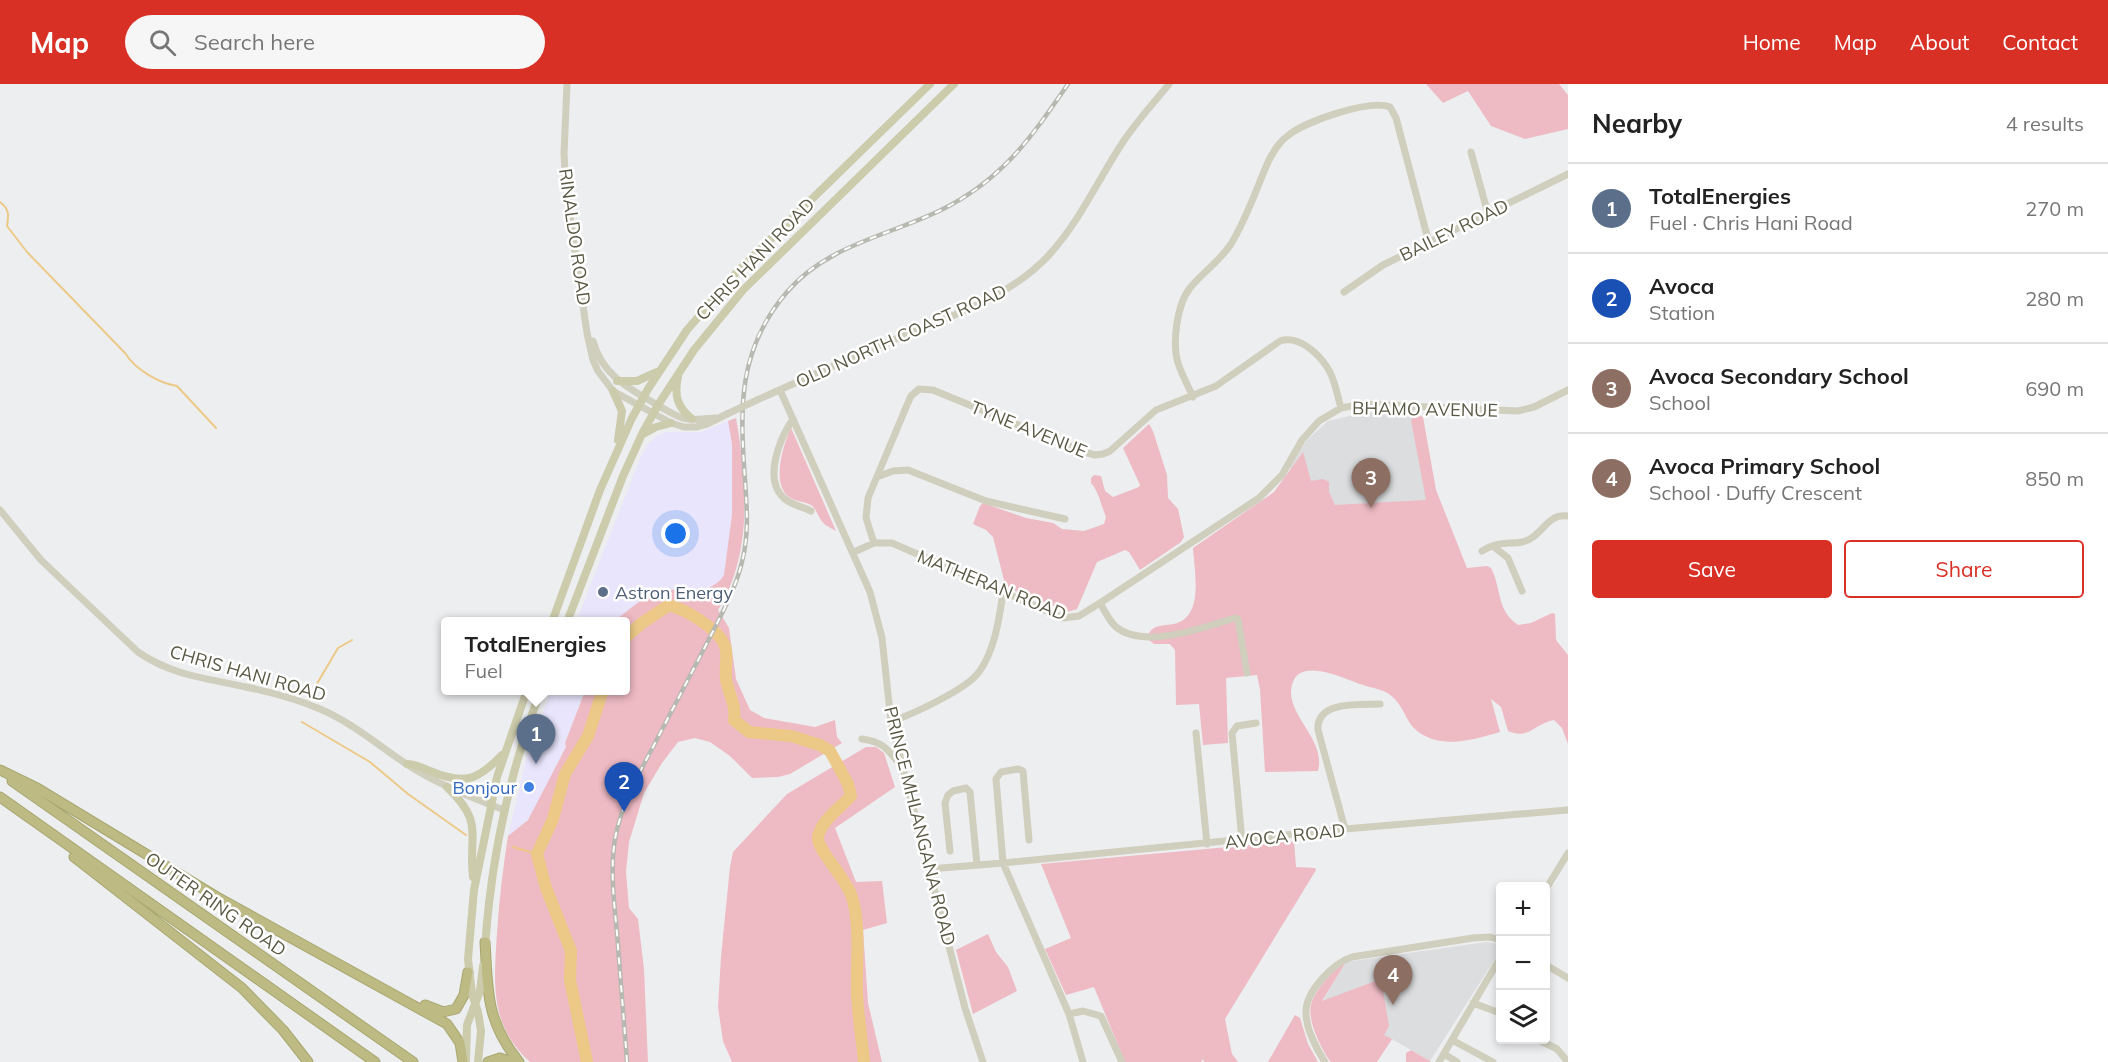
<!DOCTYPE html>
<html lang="en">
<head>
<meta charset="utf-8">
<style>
	body { margin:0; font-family:Mulish,sans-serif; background:#f6f6f6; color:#222 }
	.controls { position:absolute; right:18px; bottom:18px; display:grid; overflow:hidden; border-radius:6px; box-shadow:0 3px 9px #0003 }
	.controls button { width:54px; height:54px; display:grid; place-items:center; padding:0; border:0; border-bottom:2px solid #e0e0e0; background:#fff; color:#222; font:30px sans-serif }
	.you { position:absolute; left:676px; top:450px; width:21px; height:21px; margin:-15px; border:4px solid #fff; border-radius:50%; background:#1a73e8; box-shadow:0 0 0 9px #1a73e833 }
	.badge { display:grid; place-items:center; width:39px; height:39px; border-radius:50%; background:#d93025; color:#fff; font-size:20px; font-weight:700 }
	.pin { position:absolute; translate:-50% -50px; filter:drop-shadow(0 2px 3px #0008) }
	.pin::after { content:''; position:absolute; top:32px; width:21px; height:18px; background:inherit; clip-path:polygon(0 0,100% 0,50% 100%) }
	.popup { position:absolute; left:441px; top:533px; width:189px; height:78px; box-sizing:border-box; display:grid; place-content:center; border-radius:6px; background:#fff; filter:drop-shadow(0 2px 4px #0005); font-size:20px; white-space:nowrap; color:#767676 }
	.popup b { font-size:22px; color:#222 }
	.popup::after { content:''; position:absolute; left:50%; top:100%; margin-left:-12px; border:12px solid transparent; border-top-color:#fff }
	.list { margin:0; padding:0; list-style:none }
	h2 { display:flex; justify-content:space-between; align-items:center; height:78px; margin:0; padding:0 24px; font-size:26px }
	h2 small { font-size:20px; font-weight:400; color:#767676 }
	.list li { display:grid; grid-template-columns:39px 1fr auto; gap:18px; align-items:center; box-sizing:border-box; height:90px; padding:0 24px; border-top:2px solid #e0e0e0 }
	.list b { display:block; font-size:22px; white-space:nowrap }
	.list p { margin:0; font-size:20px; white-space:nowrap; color:#767676 }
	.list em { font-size:20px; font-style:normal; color:#767676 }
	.actions { display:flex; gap:12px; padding:18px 24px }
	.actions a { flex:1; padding:14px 0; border:2px solid #d93025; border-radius:6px; text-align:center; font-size:21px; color:#d93025 }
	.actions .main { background:#d93025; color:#fff }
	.icon { flex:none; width:33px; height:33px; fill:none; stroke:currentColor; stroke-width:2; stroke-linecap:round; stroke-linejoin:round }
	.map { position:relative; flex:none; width:1568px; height:978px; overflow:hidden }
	header { display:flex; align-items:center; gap:36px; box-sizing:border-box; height:84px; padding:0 30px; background:#d93025; color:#fff }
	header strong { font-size:28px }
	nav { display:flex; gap:33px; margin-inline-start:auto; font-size:21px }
	.search { width:420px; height:54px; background:#f6f6f6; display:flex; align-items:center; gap:15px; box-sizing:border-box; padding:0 21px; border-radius:33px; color:#767676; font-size:22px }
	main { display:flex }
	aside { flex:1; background:#fff }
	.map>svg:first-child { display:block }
</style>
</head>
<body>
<header>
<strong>Map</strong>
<div class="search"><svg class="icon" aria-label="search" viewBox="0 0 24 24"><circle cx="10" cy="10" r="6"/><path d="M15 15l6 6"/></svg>Search here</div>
<nav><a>Home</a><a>Map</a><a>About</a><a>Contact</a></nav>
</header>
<main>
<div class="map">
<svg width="1568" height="978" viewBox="0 0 1568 978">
	<rect width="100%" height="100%" fill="#edeef0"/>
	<path fill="#e9e5fc" d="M 728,337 L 732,360 L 732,431 L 726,487 L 722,495 L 715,502 L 707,505 L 646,515 L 614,537 L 576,538 L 641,372 L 648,360 L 658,351 L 667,348 L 701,348 Z
		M 551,607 L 585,607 L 565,659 L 566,663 L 549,698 L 528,736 L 508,752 L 527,672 Z"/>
	<path fill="#dcddde" d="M 1375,326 L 1418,326 L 1433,409 L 1448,439 L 1327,511 L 1290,383 L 1306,357 L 1328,337 Z
		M 1486,858 L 1498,860 L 1500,867 L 1430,977 L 1392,955 L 1385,966 L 1318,925 L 1346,878 Z"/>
	<path fill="#eebac3" d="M 1426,0 L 1559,0 L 1568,11 L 1568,45 L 1525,55 L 1491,42 L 1468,7 L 1443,19 Z
		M 1416,330 L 1423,333 L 1436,406 L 1467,484 L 1487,482 L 1491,484 C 1502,505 1496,526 1518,541 L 1531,539 L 1552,529 L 1555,530 L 1556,556 L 1568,571 L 1568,660 L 1562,644 L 1554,636 C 1534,640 1529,656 1508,647 L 1501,623 L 1491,615 L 1500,648 C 1479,654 1454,662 1432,655 C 1402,644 1410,626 1389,610 C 1382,605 1371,604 1363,601 C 1347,596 1302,573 1293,598 C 1281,628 1327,654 1318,687 L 1265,688 L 1260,605 L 1257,591 L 1226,594 L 1228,659 L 1203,661 L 1199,620 L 1176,621 L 1175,566 L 1170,560 L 1154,560 L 1149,556 L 1149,549 C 1155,540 1164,542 1174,540 C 1205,533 1194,486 1193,464 L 1274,408 L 1303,368 L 1311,397 L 1323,395 L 1329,398 L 1329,408 L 1335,421 L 1426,416 L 1411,336 Z
		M 736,334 C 747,396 753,470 718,526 L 729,544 L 736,595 L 750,626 L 764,634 L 815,643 L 835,636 L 837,653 L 842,659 L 790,690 L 778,693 L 752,694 L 730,672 L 710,658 L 695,654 L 678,658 L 662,679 L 644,709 L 629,758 L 626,788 L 629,824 L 638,835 L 644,885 L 648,978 L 530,978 C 489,941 494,899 497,849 C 499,816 503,784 508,752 L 528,736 L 566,663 L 565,659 L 585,607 L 626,606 L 626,538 L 614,537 C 627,528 642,513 658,508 C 681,501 709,515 724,491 L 732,431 L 732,360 L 728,337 Z
		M 1149,340 L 1153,347 L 1167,391 L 1168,414 L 1178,425 L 1184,453 L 1181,458 L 1140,486 L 1129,468 L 1125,466 L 1097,478 L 1077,525 L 1067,528 L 1008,504 L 1005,500 L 993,453 L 986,446 L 973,440 L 980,422 L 983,419 L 1026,434 L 1053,439 L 1062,445 L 1084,447 L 1104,440 L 1106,433 C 1101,421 1099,408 1091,399 L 1091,394 L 1094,391 L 1101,392 L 1105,407 L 1113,413 L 1139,403 L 1140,401 L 1123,364 Z
		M 791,344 L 836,447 C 831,444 824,441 821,436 C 817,431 817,425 811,421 C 804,417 796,418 789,413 C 771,400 783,361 791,344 Z
		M 866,663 L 876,663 L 884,669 L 895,703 L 835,744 L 856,798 L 882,797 L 887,839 L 863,846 L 868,919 L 882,978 L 732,978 L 723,957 L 718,923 L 721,873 L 730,783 L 733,768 L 787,710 Z
		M 1294,757 L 1296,783 L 1315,784 L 1316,786 L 1225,935 L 1232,970 L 1238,978 L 1204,978 L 1203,975 L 1201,978 L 1125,978 L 1094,903 L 1066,911 L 1045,865 L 1071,854 L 1041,780 Z
		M 988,850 L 996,868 L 1008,883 L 1017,907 L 973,930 L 956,866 Z
		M 1346,878 L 1322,917 L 1381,895 L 1389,942 L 1384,951 L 1392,955 L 1377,978 L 1331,978 C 1322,967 1307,936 1311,921 C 1314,907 1333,886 1346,878 Z
		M 1295,931 L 1300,934 L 1308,960 L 1318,978 L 1268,978 Z
		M 1411,966 L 1430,977 L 1431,978 L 1406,978 L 1406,969 Z"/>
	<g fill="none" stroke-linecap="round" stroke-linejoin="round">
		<path stroke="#ecc987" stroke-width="2" d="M 0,118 C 9,125 9,130 7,142 L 27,168 L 125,269 C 135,285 158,299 177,302 L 216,344
			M 308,615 L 338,564 L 352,556
			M 302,638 L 370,678 L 408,710 L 466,751
			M 513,763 L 537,770"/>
		<path stroke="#ecc987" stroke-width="12" d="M 626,553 L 642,539 L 669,521 C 686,526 718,544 725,562 C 729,573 723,588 727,600 C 730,612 736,622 734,636 L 749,648 L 791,652 L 820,661 L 830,667 L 848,700 L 851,712 C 842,722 818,739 818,755 C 819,768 846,794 852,813 C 861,844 856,878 857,909 C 858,933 862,955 864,978
			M 587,978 L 570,896 L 571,867 L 546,804 L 537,770 L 553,735 L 565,690 L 588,652 L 603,606"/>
		<defs>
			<path id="highway" d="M 0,686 L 37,704 L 217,813 L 447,940 L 460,959 L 463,978
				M 12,697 L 413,978
				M 0,713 L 375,978
				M 74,773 L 242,904 L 283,946 L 308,978
				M 485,858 C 488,908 486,937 519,978
				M 425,921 L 443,928 L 456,925 L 464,911 L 468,888
				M 488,978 L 500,974 L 514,978"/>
		</defs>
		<use href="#highway" stroke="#a8a76f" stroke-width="11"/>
		<path stroke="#d0cebd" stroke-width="7" d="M 567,0 L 564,70 L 566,105 L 587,249 L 593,276 L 598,287 L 613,307 L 671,339 L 684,343 L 696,343 L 707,340 L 727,330
			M 1471,68 L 1488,130
			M 1344,208 L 1383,181 L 1568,90
			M 593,257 C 602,290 626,303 654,319 C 663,324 673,331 683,334 C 695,337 705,334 716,334
			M 780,306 L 870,508 L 882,554 L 891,638 L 965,924 L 983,978
			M 1193,313 C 1188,302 1182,291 1178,279 C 1172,259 1177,220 1190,204 C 1203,188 1220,177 1231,160 C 1247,134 1257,103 1269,76 C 1275,65 1280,57 1290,50 C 1307,37 1370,15 1390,23 L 1396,34 L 1429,159
			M 757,316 C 800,297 843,277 886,259 C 943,234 1005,218 1049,171 C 1079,138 1097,98 1121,61 C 1135,39 1153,20 1169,0
			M 793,335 C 780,354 762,396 785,415 C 792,421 803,423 811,427
			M 877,393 L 893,387 L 908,386 L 986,417 L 1065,435
			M 0,426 L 41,476 L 138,568 C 173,592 206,594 246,603 C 270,608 297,615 320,625 C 351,638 378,661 405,679 C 435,699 470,713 504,726
			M 874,459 L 866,434 L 868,414 L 907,321 L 911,312 L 919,305 L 933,306 L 1084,368 L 1095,371 L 1103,370 L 1110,367 L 1156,326 L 1216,302 L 1280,257 C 1298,251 1317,268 1327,283 C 1335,294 1337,311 1341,324
			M 1493,462 L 1508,474 L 1522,507
			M 1482,467 C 1487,464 1493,461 1500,460 C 1511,458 1523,461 1533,453 C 1546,444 1549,430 1568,432
			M 854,468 L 874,459 L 892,459 L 1063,534 L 1079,532 L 1100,519 L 1259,414 L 1282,391 L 1302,356 L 1319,337 L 1341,324 L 1362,320 L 1518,327 L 1534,323 L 1568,306
			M 1100,519 C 1105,527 1109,537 1116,543 C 1144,566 1205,543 1235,534 L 1238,535 L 1247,589
			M 891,638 C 912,630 966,606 979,588 C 995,566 999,535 1003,509
			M 1196,649 L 1207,760
			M 862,655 C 883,658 886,664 899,679
			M 1345,745 L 1318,646 C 1316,616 1360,621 1380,620
			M 1029,756 L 1023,687 L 1018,685 L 1001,688 L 996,695 L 1003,779 L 1069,930 L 1083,978
			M 1242,757 L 1232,649 L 1237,642 L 1256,639
			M 950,767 L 945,719 L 948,711 L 953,707 L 966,704 L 970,708 L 977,781
			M 929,785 L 1003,779 L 1345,745 L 1568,726
			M 1546,805 L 1568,769
			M 1546,881 L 1568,894
			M 1473,919 L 1500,929
			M 1069,930 L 1083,927 L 1101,932 L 1122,978
			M 1452,956 L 1493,978
			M 1539,956 L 1557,965 L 1568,978
			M 1444,970 L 1457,978
			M 1325,978 C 1317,966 1306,945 1306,929 C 1305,908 1333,879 1352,873 L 1473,854 L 1490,853 L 1500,856
			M 1439,978 L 1500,874"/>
		<path stroke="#cccbac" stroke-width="8" d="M 678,293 C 674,311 677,323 692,335
			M 617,297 L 637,297 L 657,288
			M 613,307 L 622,327 L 618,356
			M 643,350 L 656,343 L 671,339
			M 552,538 L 600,406 L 632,334 L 648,305 L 687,246 L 736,189 L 930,0
			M 567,538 L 623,392 L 642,350 L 658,321 L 694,266 L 743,206 L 954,0
			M 407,680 C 416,680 422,684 430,687 C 464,701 477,697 502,671
			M 447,703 C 485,739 468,750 473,793
			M 485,863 C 491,775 509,689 541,606
			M 466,978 L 467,941 L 480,907 L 483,882
			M 478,978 L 481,947 L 478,928 L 472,910 L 468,875 L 474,806 L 497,693 L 527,606"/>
		<use href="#highway" stroke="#bdba84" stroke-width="9"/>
		<defs>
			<path id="rail" d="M 627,978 C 624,935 620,892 617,849 C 614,818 610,786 615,755 C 621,722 637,693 653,663 C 671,628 689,594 707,559 C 720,533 735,507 742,478 C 749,451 747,424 745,396 C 740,325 737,266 787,208 C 827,161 888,152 941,126 C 1002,96 1031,54 1068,0"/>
		</defs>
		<use href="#rail" stroke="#b7b8af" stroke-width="4.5"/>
		<use href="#rail" stroke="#fff" stroke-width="2" stroke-dasharray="7" stroke-linecap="butt"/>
		<path stroke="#d0cebd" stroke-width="7" d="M 727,330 L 757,316"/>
	</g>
	<circle fill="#5c6f8a" stroke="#fff" stroke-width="2" cx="603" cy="508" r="6"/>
	<circle fill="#3f7fe0" stroke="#fff" stroke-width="2" cx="529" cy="703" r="6"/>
	<g text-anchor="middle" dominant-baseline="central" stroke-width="5" stroke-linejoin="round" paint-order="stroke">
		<g font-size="18" fill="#5a5945" stroke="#fff">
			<text transform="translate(1454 146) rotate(-26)">BAILEY ROAD</text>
			<text transform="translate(575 153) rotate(82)">RINALDO ROAD</text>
			<text transform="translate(755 175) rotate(-46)">CHRIS HANI ROAD</text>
			<text transform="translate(901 252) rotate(-24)">OLD NORTH COAST ROAD</text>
			<text transform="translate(1425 325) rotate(1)">BHAMO AVENUE</text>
			<text transform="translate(1029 345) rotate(22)">TYNE AVENUE</text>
			<text transform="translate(992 501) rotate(22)">MATHERAN ROAD</text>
			<text transform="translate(248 589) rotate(16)">CHRIS HANI ROAD</text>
			<text transform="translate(920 742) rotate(76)">PRINCE MHLANGANA ROAD</text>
			<text transform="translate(1285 752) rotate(-6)">AVOCA ROAD</text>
			<text transform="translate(216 820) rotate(35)">OUTER RING ROAD</text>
		</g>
		<g font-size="18" fill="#4e5e75" stroke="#fff" text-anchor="start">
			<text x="615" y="508">Astron Energy</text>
		</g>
		<g font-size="18" fill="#366cbe" stroke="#fff" text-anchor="end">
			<text x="517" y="703">Bonjour</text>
		</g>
	</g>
</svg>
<div class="controls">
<button>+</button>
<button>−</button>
<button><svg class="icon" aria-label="layers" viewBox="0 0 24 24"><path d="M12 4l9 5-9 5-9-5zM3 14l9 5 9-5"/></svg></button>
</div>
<div class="you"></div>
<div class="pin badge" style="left:536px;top:680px;background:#5c6f8a">1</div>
<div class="popup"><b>TotalEnergies</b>Fuel</div>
<div class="pin badge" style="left:624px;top:728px;background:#1a4fb4">2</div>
<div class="pin badge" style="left:1371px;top:424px;background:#8d6e63">3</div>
<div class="pin badge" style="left:1393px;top:921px;background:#8d6e63">4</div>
</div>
<aside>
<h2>Nearby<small>4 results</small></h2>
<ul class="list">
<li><span class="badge" style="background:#5c6f8a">1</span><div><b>TotalEnergies</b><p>Fuel · Chris Hani Road</p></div><em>270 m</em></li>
<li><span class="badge" style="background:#1a4fb4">2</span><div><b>Avoca</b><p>Station</p></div><em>280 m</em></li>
<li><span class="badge" style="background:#8d6e63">3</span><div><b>Avoca Secondary School</b><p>School</p></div><em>690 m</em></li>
<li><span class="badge" style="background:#8d6e63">4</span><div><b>Avoca Primary School</b><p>School · Duffy Crescent</p></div><em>850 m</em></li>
</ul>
<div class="actions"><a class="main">Save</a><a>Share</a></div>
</aside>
</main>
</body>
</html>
